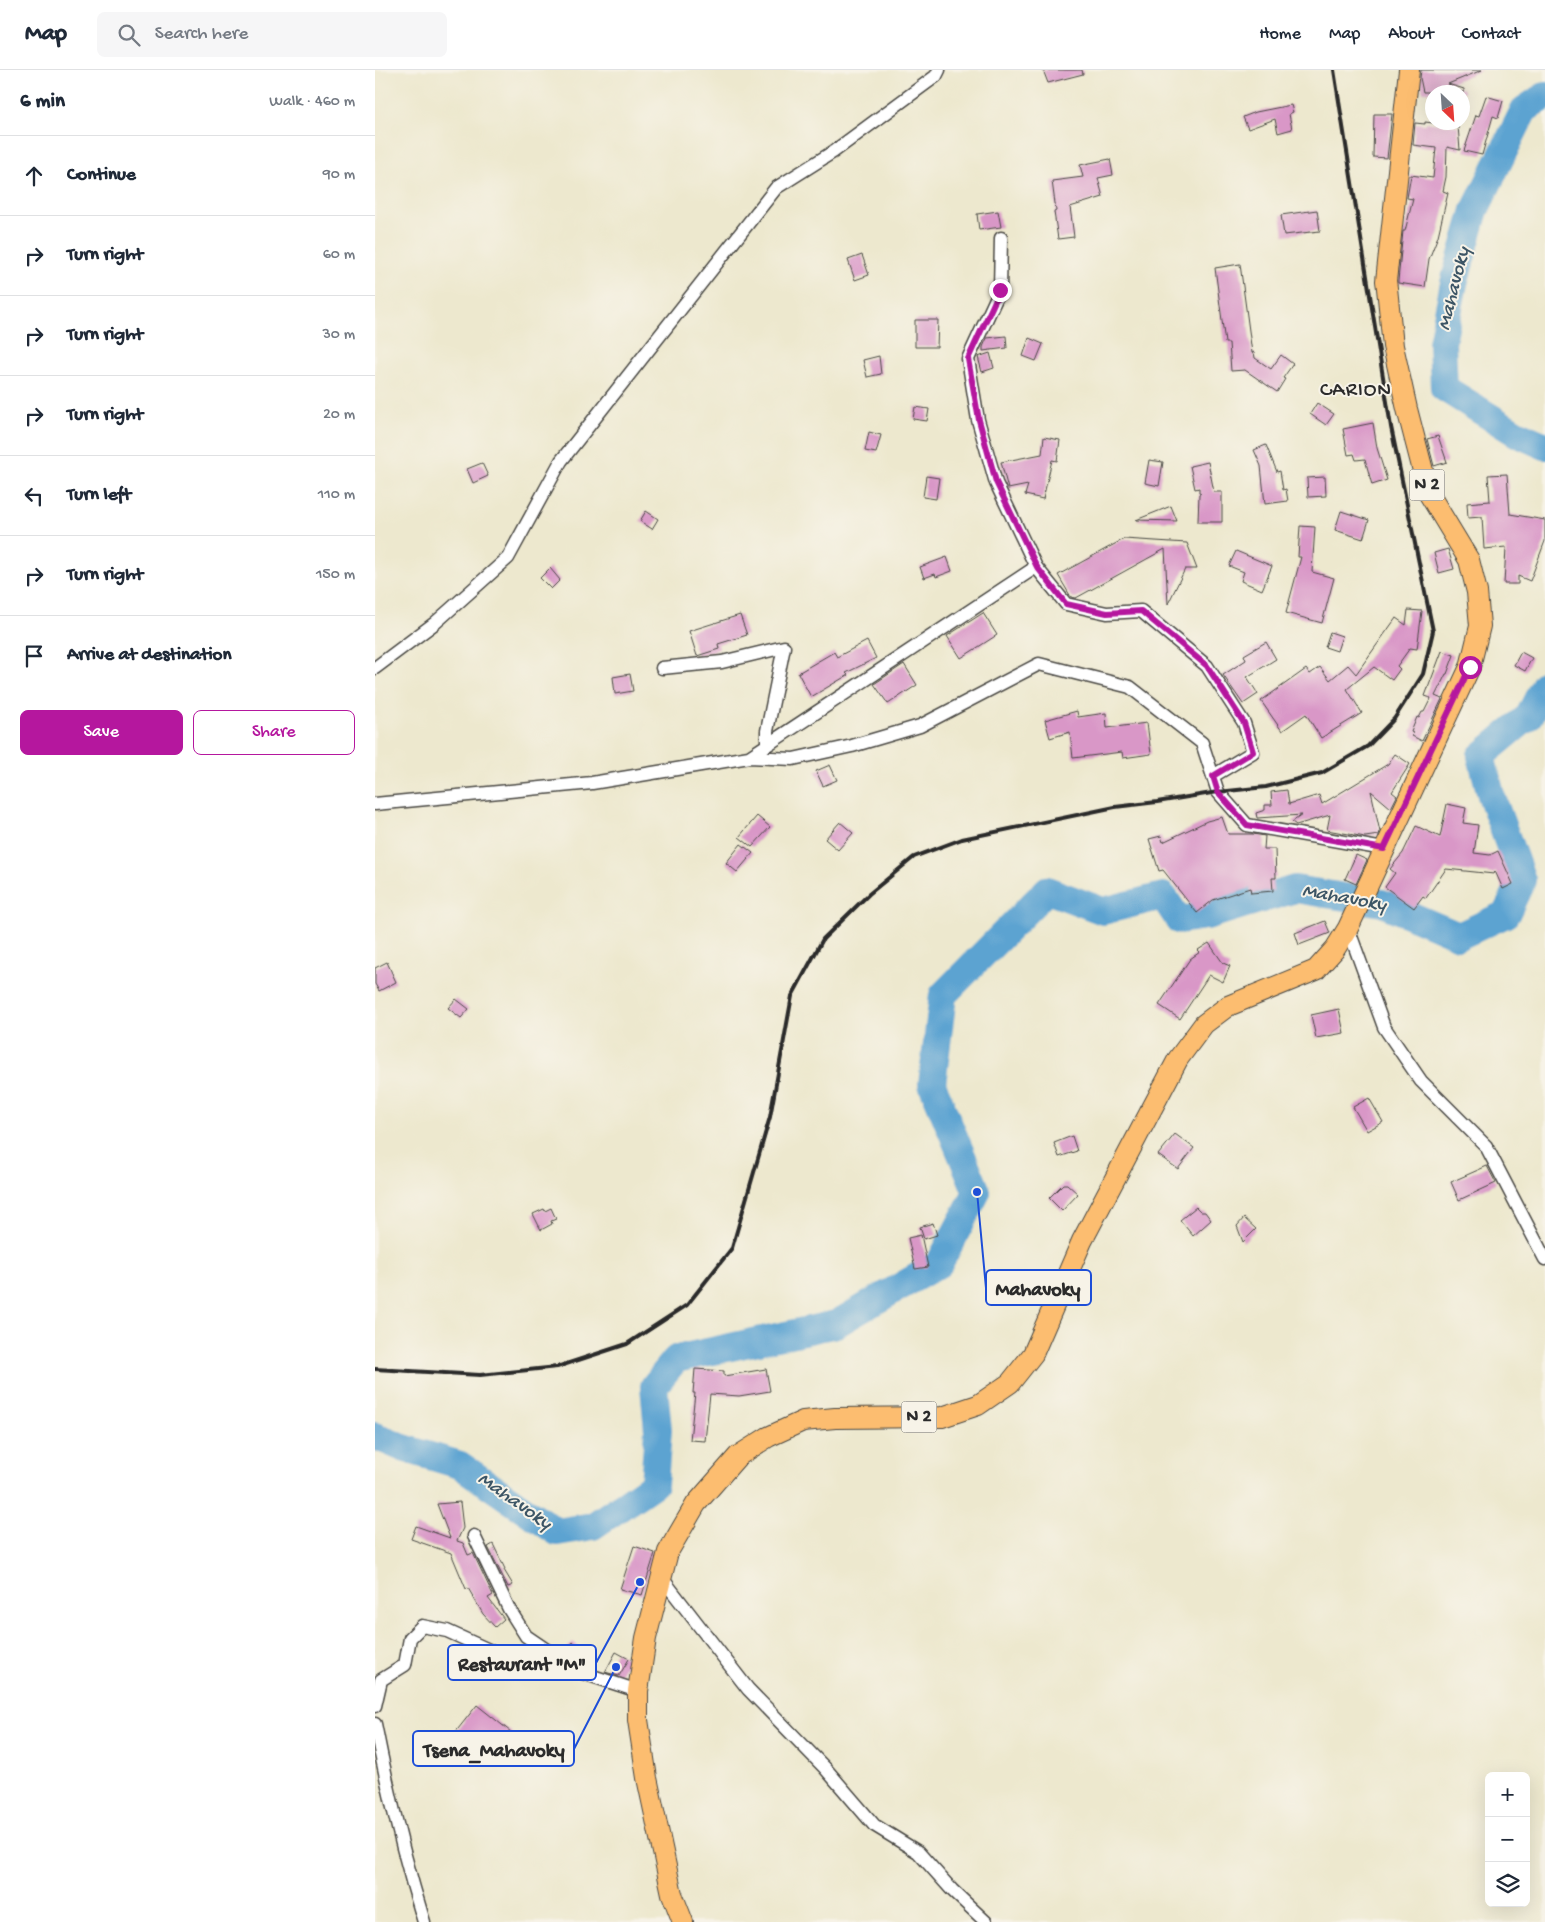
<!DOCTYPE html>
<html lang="en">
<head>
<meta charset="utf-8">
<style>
	body { margin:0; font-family:"Gochi Hand",sans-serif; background:#f6f6f7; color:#1f2937 }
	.controls { position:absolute; right:15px; bottom:15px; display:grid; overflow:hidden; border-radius:8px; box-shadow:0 5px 20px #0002 }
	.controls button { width:45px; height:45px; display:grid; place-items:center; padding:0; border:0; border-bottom:1px solid #e0e1e3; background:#fff; color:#1f2937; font:25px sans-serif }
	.compass { position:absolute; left:1050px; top:15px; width:45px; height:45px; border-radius:50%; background:#fff; box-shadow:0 5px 20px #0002; rotate:155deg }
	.stop { position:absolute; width:15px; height:15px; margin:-11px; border:4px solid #b5179e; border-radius:50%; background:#fff }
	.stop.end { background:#b5179e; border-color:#fff; box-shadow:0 1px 5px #0008 }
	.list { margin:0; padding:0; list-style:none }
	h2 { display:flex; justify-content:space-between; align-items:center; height:65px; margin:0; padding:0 20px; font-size:21px }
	h2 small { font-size:16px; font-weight:400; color:#747a83 }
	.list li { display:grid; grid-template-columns:32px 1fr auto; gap:15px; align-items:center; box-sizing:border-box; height:80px; padding:0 20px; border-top:1px solid #e0e1e3 }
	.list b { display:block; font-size:19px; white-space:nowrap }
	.list em { font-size:16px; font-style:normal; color:#747a83 }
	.actions { display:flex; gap:10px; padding:15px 20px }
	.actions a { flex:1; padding:11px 0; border:1px solid #b5179e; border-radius:8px; text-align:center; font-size:18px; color:#b5179e }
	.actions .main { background:#b5179e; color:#fff }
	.icon { flex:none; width:28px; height:28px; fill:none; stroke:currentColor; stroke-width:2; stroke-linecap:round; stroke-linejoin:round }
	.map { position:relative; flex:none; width:1170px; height:1852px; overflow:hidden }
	header { display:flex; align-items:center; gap:30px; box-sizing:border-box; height:70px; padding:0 25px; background:#fff; border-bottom:1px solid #e0e1e3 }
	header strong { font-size:24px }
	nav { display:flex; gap:28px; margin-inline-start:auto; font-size:18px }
	.search { width:350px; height:45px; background:#f6f6f7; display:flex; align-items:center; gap:12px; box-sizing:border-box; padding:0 18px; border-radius:8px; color:#747a83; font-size:19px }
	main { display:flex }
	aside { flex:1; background:#fff }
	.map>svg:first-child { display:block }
</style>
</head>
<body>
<header>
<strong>Map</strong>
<div class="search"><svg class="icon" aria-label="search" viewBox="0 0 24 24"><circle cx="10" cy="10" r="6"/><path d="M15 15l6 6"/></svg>Search here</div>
<nav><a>Home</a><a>Map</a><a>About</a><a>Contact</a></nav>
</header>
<main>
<aside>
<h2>6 min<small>Walk · 460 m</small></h2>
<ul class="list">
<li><svg class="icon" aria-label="ahead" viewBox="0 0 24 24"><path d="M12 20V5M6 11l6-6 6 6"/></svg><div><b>Continue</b></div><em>90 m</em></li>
<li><svg class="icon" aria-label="right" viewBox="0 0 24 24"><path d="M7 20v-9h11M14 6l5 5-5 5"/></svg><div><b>Turn right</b></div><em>60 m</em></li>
<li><svg class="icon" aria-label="right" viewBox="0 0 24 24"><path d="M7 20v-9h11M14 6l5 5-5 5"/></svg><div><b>Turn right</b></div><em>30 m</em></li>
<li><svg class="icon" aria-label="right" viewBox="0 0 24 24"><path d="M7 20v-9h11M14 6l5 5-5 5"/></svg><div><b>Turn right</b></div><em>20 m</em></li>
<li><svg class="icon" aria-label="left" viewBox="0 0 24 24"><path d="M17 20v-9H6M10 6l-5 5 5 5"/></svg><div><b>Turn left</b></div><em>110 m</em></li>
<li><svg class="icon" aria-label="right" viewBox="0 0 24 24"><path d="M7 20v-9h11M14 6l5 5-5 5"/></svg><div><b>Turn right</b></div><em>150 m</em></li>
<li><svg class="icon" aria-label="arrive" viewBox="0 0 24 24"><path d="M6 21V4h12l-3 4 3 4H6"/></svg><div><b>Arrive at destination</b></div></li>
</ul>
<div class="actions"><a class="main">Save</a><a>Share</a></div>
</aside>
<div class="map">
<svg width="1170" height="1852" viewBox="0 0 1170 1852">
	<rect width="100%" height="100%" fill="#f7f3e8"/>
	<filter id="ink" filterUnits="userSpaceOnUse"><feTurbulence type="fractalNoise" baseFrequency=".02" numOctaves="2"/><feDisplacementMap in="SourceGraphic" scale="10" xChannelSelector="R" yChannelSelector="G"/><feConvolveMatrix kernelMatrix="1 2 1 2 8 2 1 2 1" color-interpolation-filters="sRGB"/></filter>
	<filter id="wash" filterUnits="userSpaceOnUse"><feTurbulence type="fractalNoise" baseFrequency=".0096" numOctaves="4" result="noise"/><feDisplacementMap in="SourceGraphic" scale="20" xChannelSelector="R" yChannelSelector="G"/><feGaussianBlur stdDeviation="1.12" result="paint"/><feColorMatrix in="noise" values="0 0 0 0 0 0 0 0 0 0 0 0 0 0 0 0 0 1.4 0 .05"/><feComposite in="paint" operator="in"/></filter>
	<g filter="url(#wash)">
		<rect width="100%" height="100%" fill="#ede8ce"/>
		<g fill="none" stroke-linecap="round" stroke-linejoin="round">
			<path stroke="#5ba3d1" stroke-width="28" d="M 1170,26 L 1149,40 L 1100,140 L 1079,213 L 1067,273 L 1069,318 L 1141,363 L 1170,376
				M 0,1366 L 28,1378 L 85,1395 L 182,1462 L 218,1456 L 279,1414 L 283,1360 L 279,1316 L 301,1289 L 461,1254 L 564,1194 L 602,1122 L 557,1014 L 568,925 L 672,820 L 728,841 L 788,826 L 804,850 L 831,846 L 920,819 L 1007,833 L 1084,866 L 1131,844 L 1147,810 L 1116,725 L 1106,686 L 1154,646 L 1170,614"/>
		</g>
		<g id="blocks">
			<path fill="#d997c7" d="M 668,0 L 707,0 L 708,4 L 673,13 Z
				M 1046,0 L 1107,0 L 1073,14 L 1089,19 L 1089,22 L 1048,22 L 1045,8 Z
				M 1111,26 L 1128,31 L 1123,48 L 1118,46 L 1107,85 L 1089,81 L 1101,45 L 1104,46 Z
				M 916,35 L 918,42 L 914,44 L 917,59 L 903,63 L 900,49 L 873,59 L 868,47 L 881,42 Z
				M 999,44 L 1017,44 L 1012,88 L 998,87 Z
				M 1050,52 L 1083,56 L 1085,80 L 1072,77 L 1071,107 L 1068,121 L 1073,123 L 1063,166 L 1054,189 L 1050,217 L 1023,213 L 1023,211 L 1028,161 L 1030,161 L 1038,129 L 1032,128 L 1036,105 L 1058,108 L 1061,78 L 1038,75 L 1040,53 L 1050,54 Z
				M 735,89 L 738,105 L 723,108 L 728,127 L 695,137 L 699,167 L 683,169 L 679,142 L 681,141 L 677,111 L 708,107 L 705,95 Z
				M 942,140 L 945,161 L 909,165 L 906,145 Z
				M 623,141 L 626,157 L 604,160 L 602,144 Z
				M 487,185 L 494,205 L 480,210 L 473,190 Z
				M 865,194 L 877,283 L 879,282 L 880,288 L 896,299 L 906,285 L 918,294 L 908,308 L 910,309 L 902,322 L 870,300 L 856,301 L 854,273 L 850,273 L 840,198 Z
				M 540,250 L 563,250 L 562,277 L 540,277 Z
				M 631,266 L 632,278 L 608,281 L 608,277 L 612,268 Z
				M 654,268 L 668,274 L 661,291 L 648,286 Z
				M 615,283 L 619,298 L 607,302 L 603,287 Z
				M 504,286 L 506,304 L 492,307 L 488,290 Z
				M 942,333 L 959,344 L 951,355 L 935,344 Z
				M 540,337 L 554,339 L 552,351 L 538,349 Z
				M 998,353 L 1002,378 L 1012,410 L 997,415 L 990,389 L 981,390 L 979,384 L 973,385 L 968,359 Z
				M 494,362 L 506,365 L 501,383 L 490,381 Z
				M 1063,366 L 1072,392 L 1059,396 L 1052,369 Z
				M 669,367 L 685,370 L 682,391 L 677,390 L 668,429 L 650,425 L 653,415 L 633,419 L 626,392 L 667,384 Z
				M 891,375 L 902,402 L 905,401 L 908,420 L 911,419 L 913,431 L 890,434 L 886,396 L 879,380 Z
				M 774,390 L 788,392 L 784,416 L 770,413 Z
				M 833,392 L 839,422 L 847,422 L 847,452 L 823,452 L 824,424 L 826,423 L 824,422 L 824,418 L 820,419 L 815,396 Z
				M 107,393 L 113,406 L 98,413 L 92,399 Z
				M 1132,404 L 1135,444 L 1170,450 L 1170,471 L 1155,511 L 1143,506 L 1143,514 L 1129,514 L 1131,477 L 1109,479 L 1107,447 L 1093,448 L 1092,433 L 1115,431 L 1113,405 Z
				M 551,406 L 564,408 L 561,429 L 548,427 Z
				M 950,407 L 951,426 L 933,427 L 932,408 Z
				M 796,436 L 802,451 L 761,450 Z
				M 271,441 L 283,449 L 277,459 L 265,451 Z
				M 966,441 L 994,450 L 988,469 L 960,460 Z
				M 925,456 L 940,457 L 937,502 L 959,508 L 947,553 L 911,543 L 926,487 L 923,487 Z
				M 749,469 L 812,473 L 822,499 L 810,499 L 793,534 L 790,479 L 701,528 L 696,527 L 683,505 Z
				M 1073,479 L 1079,499 L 1064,503 L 1059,483 Z
				M 861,481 L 897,496 L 887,520 L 866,511 L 869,502 L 854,496 Z
				M 572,487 L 577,501 L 561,507 L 560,504 L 549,508 L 545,497 Z
				M 175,498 L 185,510 L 176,519 L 165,508 Z
				M 1033,540 L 1047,541 L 1042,579 L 1035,578 L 1022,596 L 1025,599 L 1017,610 L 999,597 L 972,619 L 987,643 L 946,668 L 931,644 L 907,661 L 886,631 L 931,599 L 935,604 L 945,597 L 955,610 L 973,595 L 981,604 L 1021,548 L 1031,555 Z
				M 608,543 L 622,565 L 586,588 L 572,566 Z
				M 365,545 L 372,565 L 343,574 L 344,579 L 322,586 L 314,561 Z
				M 955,562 L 967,566 L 962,581 L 950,577 Z
				M 492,571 L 501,588 L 471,603 L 473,605 L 436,627 L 423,603 L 459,582 L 462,587 Z
				M 891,572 L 901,589 L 872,607 L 883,624 L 868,634 L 848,605 L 871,590 L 869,585 Z
				M 1067,581 L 1079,585 L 1072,604 L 1071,604 L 1060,626 L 1067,629 L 1047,671 L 1037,666 L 1038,663 L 1036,662 L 1042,647 L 1044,648 L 1047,642 L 1049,642 L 1056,628 L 1050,626 Z
				M 1146,582 L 1157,588 L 1150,601 L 1139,595 Z
				M 529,594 L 542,615 L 513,634 L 499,614 Z
				M 255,604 L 258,621 L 240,624 L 238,607 Z
				M 702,641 L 703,647 L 731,643 L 732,658 L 772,653 L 776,684 L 748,688 L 747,682 L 698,688 L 695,662 L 675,668 L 670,650 Z
				M 1020,684 L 1035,694 L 1017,722 L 1022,726 L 1016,738 L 996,721 L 1005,762 L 1004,765 L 990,767 L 952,760 L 955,745 L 921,755 L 917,752 L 927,745 L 882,748 L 881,743 L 890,740 L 890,735 L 897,735 L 896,722 L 912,720 L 914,734 L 944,725 L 947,734 L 1013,694 Z
				M 455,695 L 462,710 L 448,716 L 441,701 Z
				M 1072,734 L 1091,738 L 1088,753 L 1103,755 L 1099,783 L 1115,785 L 1123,781 L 1138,814 L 1128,819 L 1120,801 L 1119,804 L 1071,799 L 1051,828 L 1048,826 L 1039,838 L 1010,817 L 1020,803 L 1015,799 L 1028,783 L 1041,756 L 1065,767 Z
				M 382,746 L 395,757 L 377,777 L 364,767 Z
				M 847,747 L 853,764 L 878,764 L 890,766 L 889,779 L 900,779 L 901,808 L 897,808 L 898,821 L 876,823 L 875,818 L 838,830 L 822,843 L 788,800 L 784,801 L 774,769 L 786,766 L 788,772 L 832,751 Z
				M 465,752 L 478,763 L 463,780 L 450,769 Z
				M 366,774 L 378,783 L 362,802 L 351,793 Z
				M 981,785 L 992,790 L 981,814 L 970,809 Z
				M 950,851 L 955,863 L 924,875 L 920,863 Z
				M 834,873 L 848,893 L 855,896 L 848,912 L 834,905 L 805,949 L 784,935 L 815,889 L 825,882 L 823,880 Z
				M 12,892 L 21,912 L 4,921 L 0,914 L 0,898 Z
				M 81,929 L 94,939 L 86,948 L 73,938 Z
				M 964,939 L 969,963 L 941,968 L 936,945 Z
				M 994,1028 L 1008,1052 L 992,1061 L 978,1037 Z
				M 800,1064 L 819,1078 L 803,1099 L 783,1085 Z
				M 697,1066 L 702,1081 L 684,1087 L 679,1073 Z
				M 1112,1096 L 1121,1113 L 1084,1130 L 1076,1112 Z
				M 688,1114 L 692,1114 L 703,1124 L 687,1141 L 674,1128 Z
				M 821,1137 L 826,1142 L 830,1142 L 836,1150 L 818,1166 L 805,1150 Z
				M 176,1138 L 181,1149 L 176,1151 L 177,1154 L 166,1160 L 158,1144 L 169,1139 L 170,1141 Z
				M 869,1148 L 881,1159 L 868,1172 L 862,1156 Z
				M 558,1153 L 562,1165 L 549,1169 L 545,1157 Z
				M 546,1165 L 553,1197 L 540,1199 L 533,1168 Z
				M 320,1299 L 349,1301 L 349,1306 L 391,1299 L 395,1321 L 364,1326 L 335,1324 L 330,1371 L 315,1370 L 320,1323 L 318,1323 Z
				M 85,1432 L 88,1458 L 82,1471 L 88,1473 L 93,1485 L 98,1483 L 118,1525 L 113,1528 L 129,1549 L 120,1557 L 108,1544 L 93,1518 L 91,1519 L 76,1483 L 36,1469 L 41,1456 L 75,1468 L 62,1434 Z
				M 118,1474 L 130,1499 L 129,1500 L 138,1515 L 133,1517 L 113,1477 Z
				M 259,1476 L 280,1483 L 267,1525 L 245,1519 Z
				M 198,1572 L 209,1582 L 201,1590 L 189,1582 Z
				M 241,1582 L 254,1589 L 244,1606 L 230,1602 Z
				M 102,1635 L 141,1666 L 117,1695 L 79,1664 Z"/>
		</g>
	</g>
	<g filter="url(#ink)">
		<use href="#blocks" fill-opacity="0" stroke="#484743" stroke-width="1"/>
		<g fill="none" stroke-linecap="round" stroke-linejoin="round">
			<defs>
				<path id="street" d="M 626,168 L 625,220 L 593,289 L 603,350 L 621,413 L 661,497
					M 0,598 L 60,553 L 133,488 L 186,391 L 401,118 L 458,82 L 561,6 L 564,0
					M 287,598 L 347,592 L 409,577 L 392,661 L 392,675
					M 374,687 L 661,497 L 691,534 L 732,543 L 766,541 L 832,596 L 869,653 L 878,682 L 838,706
					M 0,734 L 217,713 L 374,687 L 418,689 L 477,676 L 545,656 L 664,594 L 755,617 L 827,673 L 843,722 L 872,755 L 1009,779
					M 973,858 L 1009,957 L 1046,1011 L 1111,1076 L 1170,1189
					M 99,1466 L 134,1539 L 151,1566 L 198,1598
					M 287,1508 L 373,1619 L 450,1698 L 499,1755 L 543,1782 L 577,1820 L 611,1852
					M 0,1636 L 6,1610 L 30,1595 L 35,1568 L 47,1556 L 72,1561 L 127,1586 L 205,1602 L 263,1621
					M 0,1654 C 13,1721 29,1787 49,1852"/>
				<path id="primary" d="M 308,1852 L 297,1824 L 272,1708 L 263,1650 L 263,1621 L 271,1568 L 293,1482 L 321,1434 L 363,1386 L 393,1367 L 428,1351 L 460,1348 L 567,1347 L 603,1335 L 635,1313 L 658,1284 L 707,1171 L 803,989 L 829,954 L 853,936 L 941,900 L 960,879 L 973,858 L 1095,597 L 1105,556 L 1102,522 L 1094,490 L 1054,424 L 1032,339 L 1018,276 L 1012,218 L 1011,211 L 1034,0"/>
			</defs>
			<use href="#street" stroke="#484743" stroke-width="15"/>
			<use href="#primary" stroke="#484743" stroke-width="22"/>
			<use href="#street" stroke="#fff" stroke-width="12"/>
			<use href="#primary" stroke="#fcbd6f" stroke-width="20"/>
			<path stroke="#2b2b2b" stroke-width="4" d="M 0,1299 L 105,1305 L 182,1297 L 252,1274 L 312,1235 L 357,1178 L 395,1047 L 417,926 L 448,869 L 494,824 L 539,787 L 587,769 L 740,737 L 782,732 L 843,722 L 891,717 L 947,703 L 993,676 L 1019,649 L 1048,604 L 1058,561 L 1016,357 L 959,0"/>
		</g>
	</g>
	<g fill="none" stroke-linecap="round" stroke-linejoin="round" filter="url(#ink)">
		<path stroke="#b5179e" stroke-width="6" d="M 625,220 L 593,289 L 604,350 L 621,412 L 662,497 L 691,534 L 732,543 L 766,541 L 832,596 L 869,653 L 878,682 L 838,706 L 843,722 L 872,755 L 1009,779 L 1095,597"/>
	</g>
	<g text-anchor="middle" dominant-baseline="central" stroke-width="4" stroke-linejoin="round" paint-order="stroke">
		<g fill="#f7f3e8" stroke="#686764" stroke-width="1">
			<rect x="1034.5" y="399.5" width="35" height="31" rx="4"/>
			<rect x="526.5" y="1331.5" width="35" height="31" rx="4"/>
		</g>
		<g font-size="18" font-weight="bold" fill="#2b2b2b">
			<text x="1052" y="415">N 2</text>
			<text x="544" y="1347">N 2</text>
		</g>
		<g font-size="20" font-style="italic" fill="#3c5565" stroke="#f7f3e8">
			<text transform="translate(1080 219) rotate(-76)">Mahavoky</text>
			<text transform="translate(969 829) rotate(10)">Mahavoky</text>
			<text transform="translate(139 1432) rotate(35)">Mahavoky</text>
		</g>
		<g font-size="21" letter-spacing="1" fill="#2b2b2b" stroke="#f7f3e8">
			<text x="981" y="321">CARION</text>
		</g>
	</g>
	<path fill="none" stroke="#1d4ed8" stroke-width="2" d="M602 1122L611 1218M265 1512L221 1593M241 1597L199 1679"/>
	<g fill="#1d4ed8" stroke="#f7f3e8" stroke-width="2">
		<circle cx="602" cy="1122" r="5"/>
		<circle cx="265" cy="1512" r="5"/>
		<circle cx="241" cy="1597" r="5"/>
	</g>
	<g fill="#f7f3e8" stroke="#1d4ed8" stroke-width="2">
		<rect x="611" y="1200" width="105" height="35" rx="5"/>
		<rect x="73" y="1575" width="148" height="35" rx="5"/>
		<rect x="38" y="1661" width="161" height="35" rx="5"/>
	</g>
	<g font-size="20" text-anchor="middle" font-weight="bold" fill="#2b2b2b">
		<text x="663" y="1225">Mahavoky</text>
		<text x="147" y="1600">Restaurant "M"</text>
		<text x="119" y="1686">Tsena_Mahavoky</text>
	</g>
</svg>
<div class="controls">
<button>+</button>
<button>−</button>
<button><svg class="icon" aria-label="layers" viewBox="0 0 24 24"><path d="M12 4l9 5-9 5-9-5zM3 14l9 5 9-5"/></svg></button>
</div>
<svg class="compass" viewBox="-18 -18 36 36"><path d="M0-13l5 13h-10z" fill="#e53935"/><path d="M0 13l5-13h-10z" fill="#747a83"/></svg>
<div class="stop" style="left:1095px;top:597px"></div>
<div class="stop end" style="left:625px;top:220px"></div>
</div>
</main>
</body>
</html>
